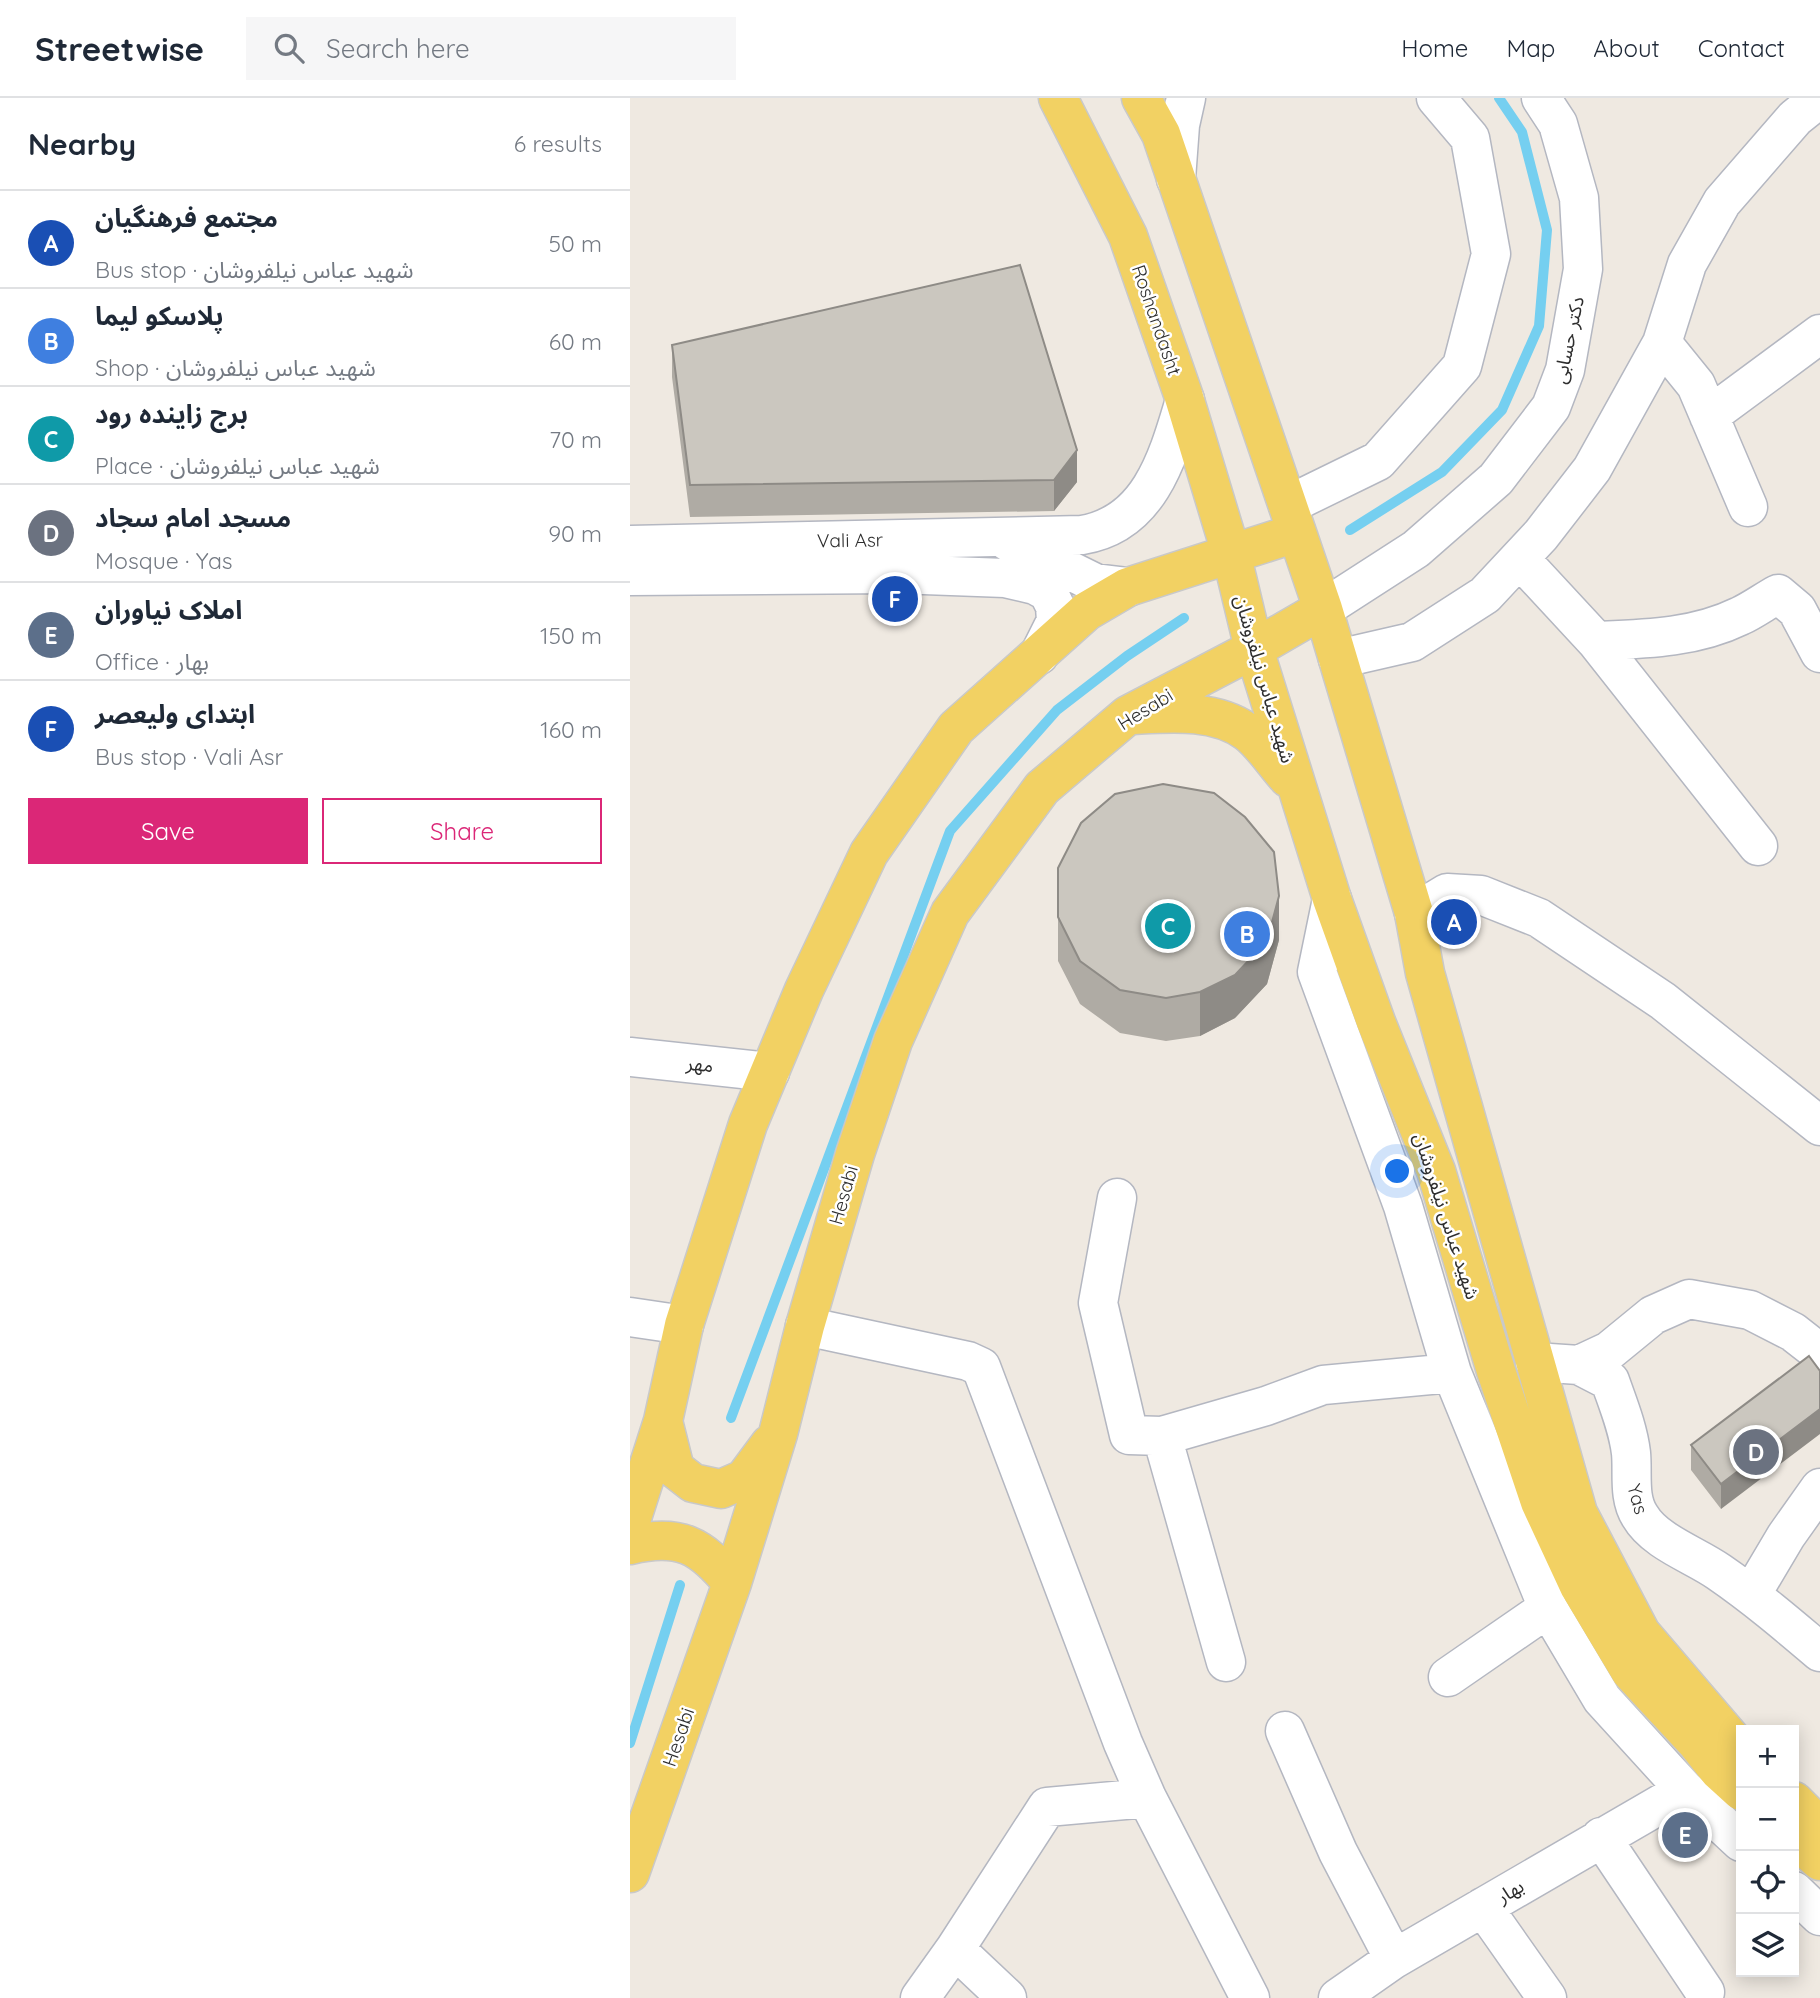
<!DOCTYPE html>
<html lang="en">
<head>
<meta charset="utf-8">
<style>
	body { margin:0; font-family:Quicksand,"Noto Sans Arabic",sans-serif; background:#f6f6f7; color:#1f2937 }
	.controls { position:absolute; right:21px; bottom:21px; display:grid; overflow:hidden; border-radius:0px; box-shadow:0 4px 18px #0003 }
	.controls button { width:63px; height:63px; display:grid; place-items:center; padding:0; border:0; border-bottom:2px solid #e0e1e3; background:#fff; color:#1f2937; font:35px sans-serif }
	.you { position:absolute; left:768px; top:1074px; width:24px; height:24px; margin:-18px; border:5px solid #fff; border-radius:50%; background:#1a73e8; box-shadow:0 0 0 10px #1a73e833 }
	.badge { display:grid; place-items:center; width:46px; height:46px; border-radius:50%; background:#db2777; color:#fff; font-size:23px; font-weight:700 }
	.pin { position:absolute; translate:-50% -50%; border:4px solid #fff; box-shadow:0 2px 7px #0006 }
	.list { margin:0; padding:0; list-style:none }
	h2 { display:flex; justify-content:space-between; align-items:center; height:91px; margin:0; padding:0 28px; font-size:30px }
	h2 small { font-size:23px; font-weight:400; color:#747a83 }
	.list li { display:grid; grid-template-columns:46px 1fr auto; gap:21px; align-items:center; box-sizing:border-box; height:98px; padding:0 28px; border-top:2px solid #e0e1e3 }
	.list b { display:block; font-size:26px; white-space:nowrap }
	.list p { margin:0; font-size:23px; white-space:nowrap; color:#747a83 }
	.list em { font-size:23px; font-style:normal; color:#747a83 }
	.actions { display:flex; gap:14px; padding:21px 28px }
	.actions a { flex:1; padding:16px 0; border:2px solid #db2777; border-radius:0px; text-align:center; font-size:24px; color:#db2777 }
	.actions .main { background:#db2777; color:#fff }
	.icon { flex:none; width:38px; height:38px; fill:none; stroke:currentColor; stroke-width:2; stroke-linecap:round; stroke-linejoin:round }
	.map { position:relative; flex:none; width:1190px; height:1900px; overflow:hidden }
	header { display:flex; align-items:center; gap:42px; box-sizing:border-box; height:98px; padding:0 35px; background:#fff; border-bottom:2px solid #e0e1e3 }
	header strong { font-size:33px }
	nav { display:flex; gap:38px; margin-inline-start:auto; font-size:24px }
	.search { width:490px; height:63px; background:#f6f6f7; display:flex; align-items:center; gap:18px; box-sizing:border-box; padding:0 24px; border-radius:0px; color:#747a83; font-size:26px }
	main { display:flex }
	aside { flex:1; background:#fff }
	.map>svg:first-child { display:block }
</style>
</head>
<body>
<header>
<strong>Streetwise</strong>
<div class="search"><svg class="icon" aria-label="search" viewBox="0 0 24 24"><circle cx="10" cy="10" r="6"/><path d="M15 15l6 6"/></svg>Search here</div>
<nav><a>Home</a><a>Map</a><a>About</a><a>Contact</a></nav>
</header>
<main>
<aside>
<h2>Nearby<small>6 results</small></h2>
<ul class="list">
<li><span class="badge" style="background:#1a4fb4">A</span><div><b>مجتمع فرهنگیان</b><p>Bus stop · شهید عباس نیلفروشان</p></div><em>50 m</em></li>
<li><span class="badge" style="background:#3f7fe0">B</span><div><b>پلاسکو لیما</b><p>Shop · شهید عباس نیلفروشان</p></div><em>60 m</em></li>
<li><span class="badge" style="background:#0f9aa8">C</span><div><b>برج زاینده رود</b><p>Place · شهید عباس نیلفروشان</p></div><em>70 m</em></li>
<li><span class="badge" style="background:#6b7280">D</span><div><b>مسجد امام سجاد</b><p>Mosque · Yas</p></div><em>90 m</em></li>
<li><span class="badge" style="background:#5c6f8a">E</span><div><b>املاک نیاوران</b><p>Office · بهار</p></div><em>150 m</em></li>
<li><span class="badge" style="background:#1a4fb4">F</span><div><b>ابتدای ولیعصر</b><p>Bus stop · Vali Asr</p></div><em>160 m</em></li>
</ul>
<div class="actions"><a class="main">Save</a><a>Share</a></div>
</aside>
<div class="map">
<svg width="1190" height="1900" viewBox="0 0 1190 1900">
	<rect width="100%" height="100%" fill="#efe9e1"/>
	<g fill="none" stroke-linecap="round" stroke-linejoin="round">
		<path stroke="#75cff0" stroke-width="10" d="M 720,432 L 812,374 L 872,312 L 909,228 L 917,132 L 892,34 L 869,0
			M 101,1320 L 320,733 L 427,612 L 497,558 L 554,520
			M 0,1645 L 50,1487"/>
		<defs>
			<path id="minor" d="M 546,81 L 550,27 L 556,0
				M 1032,245 L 1066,287 L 1118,409
				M 1079,318 L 1190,236
				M 658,407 L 748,363 L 832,268 L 861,156 L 840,40 L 806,0
				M 377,443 L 392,449 L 465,485 L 498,489
				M 0,447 L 452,437 C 520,426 538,359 555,302
				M 890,461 L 966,543 C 1016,541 1065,540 1110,518 C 1123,512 1135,503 1148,496 L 1167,512 L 1190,555
				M 0,478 L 267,476 L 375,480 L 405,487 L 418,494 L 425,508 L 426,523 L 409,557
				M 693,511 L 786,451 L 866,381 L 921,309 L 935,272 L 953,171 L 949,100 L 928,26 L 911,0
				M 966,543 L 1128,748
				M 708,561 L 782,544 L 855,497 L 911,437 L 962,371 L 1032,245 L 1057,166 L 1092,104 L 1165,20 L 1190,0
				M 702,801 L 687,874 L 773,1108 L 822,1275 L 918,1510 L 972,1601 L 1055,1692 L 1111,1744
				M 784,815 L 817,795 L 851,797 L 909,820 L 1033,903 L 1190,1028
				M 0,959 L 140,974
				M 487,1100 L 468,1205 L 499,1337 L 532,1338 L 636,1308 L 693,1287 L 822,1275
				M 0,1219 L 54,1227
				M 175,1228 L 338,1263 L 351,1269 L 493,1645 L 517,1700 L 620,1900
				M 905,1264 L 949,1267 L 980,1283 C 988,1306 998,1330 1001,1355 C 1003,1375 998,1400 1010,1418 C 1025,1444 1065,1457 1089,1474 C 1124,1498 1157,1526 1190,1554
				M 949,1267 L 979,1253 L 1023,1217 L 1059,1201 L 1120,1212 L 1163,1234 L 1190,1255
				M 532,1338 L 596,1564
				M 1121,1497 L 1156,1438 L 1190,1390
				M 818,1579 L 918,1510
				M 655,1633 L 708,1754 L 764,1861
				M 971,1739 L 1075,1894
				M 1164,1793 L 1190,1818
				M 853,1809 L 917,1900
				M 325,1851 L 417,1709 L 517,1700
				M 290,1900 L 325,1851 L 377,1900
				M 708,1900 L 764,1861 L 1055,1692"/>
			<path id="major" d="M 428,0 L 498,138 L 553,296 L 601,455 L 624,551 L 702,801 L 746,924 L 806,1073 L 866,1273 L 910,1404 L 949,1488 L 1000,1573 L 1066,1644 L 1089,1673 L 1111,1693
				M 511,0 L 531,36 L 693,511 L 784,815 L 795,875 L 948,1415 L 1011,1535 L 1111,1652
				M 504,617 C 541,615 585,611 617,634 C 632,645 645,666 658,680
				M 33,1323 L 45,1371 L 63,1385 L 91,1391 L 114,1381 L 140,1346
				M 0,1426 L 33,1323 L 54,1227 L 118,1026 L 174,892 L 239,755 L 326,630 L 457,513 L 498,489 L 666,435
				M 0,1447 C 49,1435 71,1447 102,1485
				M 1164,1703 L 1190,1729
				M 1164,1740 L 1190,1763
				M 0,1775 L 102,1485 L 148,1336 L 175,1228 L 225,1056 L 263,943 L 320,815 L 412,690 L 498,617 L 624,551 L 693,511"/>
		</defs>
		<use href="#minor" stroke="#b4b7c1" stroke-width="41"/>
		<use href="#major" stroke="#c9c9c9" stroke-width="41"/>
		<use href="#minor" stroke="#fff" stroke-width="38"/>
		<use href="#major" stroke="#f2d163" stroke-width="38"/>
	</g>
	<path fill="#afaba4" d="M 42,247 L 447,384 L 424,413 L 60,419 L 42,279 Z
		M 428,770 L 649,842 L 637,886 L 605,920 L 570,938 L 536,943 L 490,935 L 450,906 L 428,863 Z
		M 1179,1258 L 1091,1411 L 1061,1372 L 1061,1347 Z"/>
	<path fill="#8e8b86" d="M 447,352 L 447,384 L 424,413 L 424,382 Z
		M 649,798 L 649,842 L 637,886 L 605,920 L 570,938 L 570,894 Z
		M 1190,1311 L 1190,1336 L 1091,1411 L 1091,1386 Z"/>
	<path fill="#cbc7bf" stroke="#8e8b86" stroke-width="2" d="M 390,167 L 447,352 L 424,382 L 60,387 L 42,247 Z
		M 533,686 L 584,695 L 615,719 L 644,754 L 649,798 L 637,843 L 605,877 L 570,894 L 536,900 L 490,892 L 450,863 L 428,819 L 428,770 L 451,725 L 485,696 Z
		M 1179,1258 L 1190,1273 L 1190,1311 L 1091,1386 L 1061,1347 Z"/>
	<g text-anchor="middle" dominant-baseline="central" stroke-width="5" stroke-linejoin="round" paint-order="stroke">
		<g font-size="19" fill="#2e2e2e" stroke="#fff">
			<text transform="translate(527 222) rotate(71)">Roshandasht</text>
			<text transform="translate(938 242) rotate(-78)">دکتر حسابی</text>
			<text transform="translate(220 442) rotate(-1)">Vali Asr</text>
			<text transform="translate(635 581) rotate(74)">شهید عباس نیلفروشان</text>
			<text transform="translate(515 611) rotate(-32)">Hesabi</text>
			<text transform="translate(70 966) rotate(6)">مهر</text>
			<text transform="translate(213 1097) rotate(-74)">Hesabi</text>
			<text transform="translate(817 1118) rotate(72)">شهید عباس نیلفروشان</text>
			<text transform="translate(1008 1401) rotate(74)">Yas</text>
			<text transform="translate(48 1639) rotate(-71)">Hesabi</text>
			<text transform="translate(880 1793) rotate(-31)">بهار</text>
		</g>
	</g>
</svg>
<div class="controls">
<button>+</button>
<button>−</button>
<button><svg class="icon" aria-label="locate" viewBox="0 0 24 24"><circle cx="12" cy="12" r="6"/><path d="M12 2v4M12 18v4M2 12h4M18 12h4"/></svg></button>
<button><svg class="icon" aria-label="layers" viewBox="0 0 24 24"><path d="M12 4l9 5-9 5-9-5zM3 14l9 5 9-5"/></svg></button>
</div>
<div class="you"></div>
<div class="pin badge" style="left:824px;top:824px;background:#1a4fb4">A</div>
<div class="pin badge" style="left:617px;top:836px;background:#3f7fe0">B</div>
<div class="pin badge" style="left:538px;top:828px;background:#0f9aa8">C</div>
<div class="pin badge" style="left:1126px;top:1354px;background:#6b7280">D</div>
<div class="pin badge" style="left:1055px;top:1737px;background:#5c6f8a">E</div>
<div class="pin badge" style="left:265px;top:501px;background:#1a4fb4">F</div>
</div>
</main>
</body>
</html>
